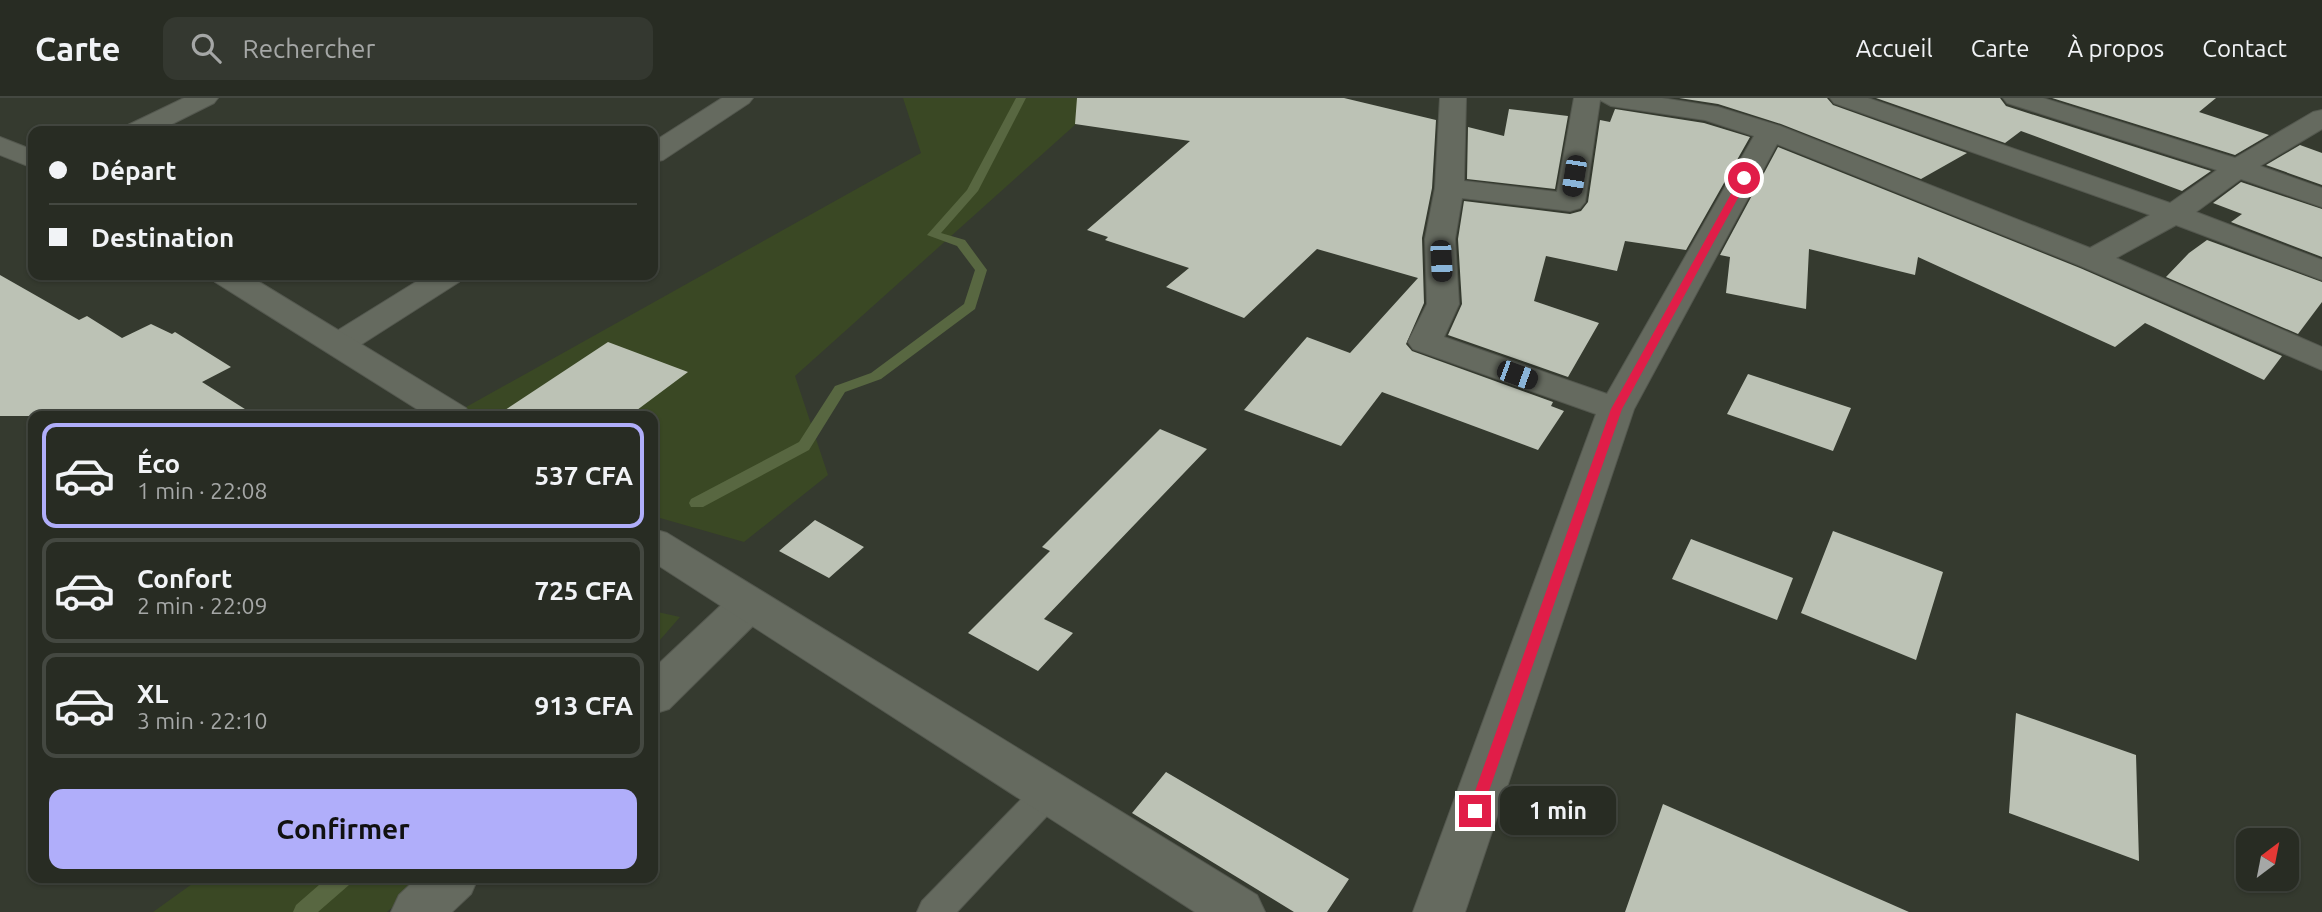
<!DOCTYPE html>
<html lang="fr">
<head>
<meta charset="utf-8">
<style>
  :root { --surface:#282c23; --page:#343830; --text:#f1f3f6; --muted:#a5a7a6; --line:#444841; --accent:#b0aefa }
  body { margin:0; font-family:Ubuntu,sans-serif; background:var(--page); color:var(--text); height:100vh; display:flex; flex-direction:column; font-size:26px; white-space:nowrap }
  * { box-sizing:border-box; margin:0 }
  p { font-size:23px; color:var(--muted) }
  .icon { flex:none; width:38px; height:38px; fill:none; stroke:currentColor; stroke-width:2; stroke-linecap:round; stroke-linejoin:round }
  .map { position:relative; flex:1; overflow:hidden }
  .side { position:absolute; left:28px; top:313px; width:630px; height:472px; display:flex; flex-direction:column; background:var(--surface); border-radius:14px; box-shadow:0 2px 5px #0004,0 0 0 2px var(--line) }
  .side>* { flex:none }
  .hud { position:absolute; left:28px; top:28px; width:630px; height:154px; border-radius:14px; box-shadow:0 2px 5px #0004,0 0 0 2px var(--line); display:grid; align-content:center; height:154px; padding:0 21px; background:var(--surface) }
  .needle { width:46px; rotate:32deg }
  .fabs { position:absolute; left:2236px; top:730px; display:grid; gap:14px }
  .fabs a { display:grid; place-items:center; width:63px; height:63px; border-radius:14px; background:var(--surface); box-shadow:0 2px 5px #0004,0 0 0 2px var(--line); font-size:35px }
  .end { position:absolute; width:32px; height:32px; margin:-16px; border:9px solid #e11d48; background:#fff; box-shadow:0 0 0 4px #fff }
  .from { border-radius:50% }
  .bubble { position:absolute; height:49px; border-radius:14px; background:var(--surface); box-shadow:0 2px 5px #0004,0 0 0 2px var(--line); font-size:23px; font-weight:700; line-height:49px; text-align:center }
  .car { position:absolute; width:21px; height:42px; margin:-21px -10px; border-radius:9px; box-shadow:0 0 5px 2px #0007; background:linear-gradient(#222 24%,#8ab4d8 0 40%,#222 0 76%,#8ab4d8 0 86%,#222 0) }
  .hud b { display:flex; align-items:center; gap:24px; height:66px; font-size:26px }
  .hud b+b { border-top:2px solid var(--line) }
  .hud i { width:18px; height:18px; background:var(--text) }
  ul { padding:12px 0 0; list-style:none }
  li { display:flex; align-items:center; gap:21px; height:105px; margin:0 14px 10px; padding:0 7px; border:4px solid var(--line); border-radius:14px }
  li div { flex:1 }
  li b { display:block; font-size:26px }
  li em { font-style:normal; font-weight:700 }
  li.current { border-color:var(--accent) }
  li>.icon { width:63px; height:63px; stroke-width:1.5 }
  .button { display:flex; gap:14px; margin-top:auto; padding:14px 21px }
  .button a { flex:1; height:80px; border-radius:14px; background:var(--accent); color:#111; font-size:28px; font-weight:700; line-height:80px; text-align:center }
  header { display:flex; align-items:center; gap:42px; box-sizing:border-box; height:98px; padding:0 35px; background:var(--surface); border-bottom:2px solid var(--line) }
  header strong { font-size:33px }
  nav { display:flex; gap:38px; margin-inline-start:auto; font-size:24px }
  .search { width:490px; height:63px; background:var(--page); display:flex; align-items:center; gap:18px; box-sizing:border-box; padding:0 24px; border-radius:14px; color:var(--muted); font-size:26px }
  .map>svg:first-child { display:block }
  .green { fill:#3a4824 }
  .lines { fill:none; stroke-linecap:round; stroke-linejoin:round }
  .stream { fill:#586741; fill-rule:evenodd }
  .building { fill:#bcc2b5 }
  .service-casing { stroke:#54584f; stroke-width:2 }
  .minor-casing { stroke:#54584f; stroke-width:2 }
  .tertiary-casing { stroke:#54584f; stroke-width:2 }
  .service { fill:#656a5f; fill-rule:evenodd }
  .minor { fill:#656a5f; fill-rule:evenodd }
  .tertiary { fill:#656a5f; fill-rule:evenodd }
  .route { fill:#e11d48 }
</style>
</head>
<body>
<header>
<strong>Carte</strong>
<div class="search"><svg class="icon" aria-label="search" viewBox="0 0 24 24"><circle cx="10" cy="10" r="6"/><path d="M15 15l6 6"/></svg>Rechercher</div>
<nav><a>Accueil</a><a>Carte</a><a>À propos</a><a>Contact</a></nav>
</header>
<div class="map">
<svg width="2322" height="814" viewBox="0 0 2322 814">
  <rect width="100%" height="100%" fill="#353a2f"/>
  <!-- green -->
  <path class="green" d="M903,0H1105L795,278L828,377L744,444L653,418V318H468L459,313L921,55Z
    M653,513L680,519L653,550Z
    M199,781H423L387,814H153Z"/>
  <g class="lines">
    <!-- stream -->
    <path class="stream" d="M1016,0H1026L978,93L941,135L965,142L987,172L975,211L881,281L845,294L809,352L703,409H691L689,405L691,401L799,344L835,288L871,275L964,206L975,172L957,148L927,137L967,92Z
      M327,780H352L349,787L318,814H293L296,807Z"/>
  </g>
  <!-- building -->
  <path class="building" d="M1077,0H1344L1436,22L1432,90L1422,140L1424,205L1406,246L1412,253L1553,304L1551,308L1564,313L1538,352L1382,294L1341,348L1244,312L1307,239L1350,255L1418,180L1317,151L1244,220L1166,189L1189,170L1105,142L1108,139L1087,132L1190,43L1075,26Z
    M1679,0H1827L1833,7L1967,55L1921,81L1781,26L1718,6Z
    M1876,0H2000L2006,8L2211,73L2182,93L2021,33L2005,45Z
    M2052,0H2216L2199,14L2269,37L2235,57Z
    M1509,11L1568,18L1555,91L1467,81L1468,29L1504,38Z
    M1615,11L1704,25L1750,39L1686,152L1625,143L1617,173L1546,158L1534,203L1599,225L1568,279L1448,237L1462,206L1458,141L1464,103L1570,116L1581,113L1588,104L1600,22L1610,24Z
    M2300,47L2322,55V87L2266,67Z
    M1778,49L2080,170L2282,258L2264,282L2145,225L2115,249L1918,159L1915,177L1809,151L1806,211L1726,195L1730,159L1720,157Z
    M2241,84L2322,111V159L2231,124L2242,116L2213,105Z
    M2207,142L2322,184V204L2298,236L2166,179L2189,155Z
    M0,177L79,222L87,218L122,240L151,226L172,236L175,234L231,269L202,284L256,318H0Z
    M608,244L688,274L629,318H496Z
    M1748,276L1851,310L1833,353L1727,316Z
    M1160,331L1207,351L1044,521L1073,535L1038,573L968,535L1050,453L1042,449Z
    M815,422L864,449L829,480L779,453Z
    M1833,433L1943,474L1916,562L1801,515Z
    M1691,441L1793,480L1777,522L1672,481Z
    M2016,615L2136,657L2139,763L2009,715Z
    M1166,674L1349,781L1327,814H1294L1132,715Z
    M1663,706L1909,814H1625Z"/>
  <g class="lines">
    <!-- service casing -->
    <g class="service-casing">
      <path id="service" d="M1050,679L1061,683L1066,693L1061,703L957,814H917L922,803L1039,683Z"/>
    </g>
    <!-- minor casing -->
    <g class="minor-casing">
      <path id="minor" d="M184,0H218L214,5L158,33H124L128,27Z
        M722,0H753L749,5L663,62L653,64V44Z
        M1440,0H1466L1464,83L1557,94L1574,0H1662L1718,9L1780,28L2090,150L2150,117L1834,5L1830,0H1868L2170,105L2217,72L2007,5L2003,0H2043L2235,60L2313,14L2322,12V31L2260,68L2322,90V109L2241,81L2196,114L2322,162V182L2176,127L2116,160L2322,249V272L2081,168L1777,46L1634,311L1465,814H1413L1596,316L1413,251L1408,244L1427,206L1425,141L1435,90ZM1600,2L1611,8L1705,22L1754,38L1607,296L1444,239L1459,206L1455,141L1462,100L1570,113L1580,110L1585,104Z
        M427,177H464L459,184L351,253L339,256L327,253L322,246L327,239Z
        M749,490L764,495L770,506L764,517L669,611L653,616V571L734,495Z
        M417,780H478L471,796L452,814H391L399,797Z"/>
    </g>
    <!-- tertiary casing -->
    <g class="tertiary-casing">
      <path id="tertiary" d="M0,39L33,52V70L0,57Z
        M211,177H248L466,310L471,318H428L215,184Z
        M653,431L667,435L1257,797L1265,814H1195L653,464Z"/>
    </g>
    <!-- service -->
    <use href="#service" class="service"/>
    <!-- minor -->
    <use href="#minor" class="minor"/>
    <!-- tertiary -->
    <use href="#tertiary" class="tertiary"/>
  </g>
  <!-- route -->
  <path class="route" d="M1741,78L1749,80L1622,311L1482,713L1475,720L1470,718L1468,713L1611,311Z"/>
</svg>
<div class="fabs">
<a><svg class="needle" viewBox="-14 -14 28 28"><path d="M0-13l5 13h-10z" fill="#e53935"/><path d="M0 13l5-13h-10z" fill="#a5a7a6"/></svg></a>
</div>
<i class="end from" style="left:1744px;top:80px"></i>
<i class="end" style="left:1475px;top:713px"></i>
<div class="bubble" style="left:1500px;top:688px;width:116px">1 min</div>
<i class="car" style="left:1574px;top:78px;rotate:189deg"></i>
<i class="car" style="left:1441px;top:163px;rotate:177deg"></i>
<i class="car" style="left:1517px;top:277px;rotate:110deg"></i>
<div class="hud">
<b><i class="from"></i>Départ</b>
<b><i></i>Destination</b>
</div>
<section class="side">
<ul>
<li class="current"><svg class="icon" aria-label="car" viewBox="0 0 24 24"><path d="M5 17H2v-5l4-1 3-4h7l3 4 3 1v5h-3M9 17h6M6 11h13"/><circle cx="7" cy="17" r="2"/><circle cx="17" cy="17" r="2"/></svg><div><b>Éco</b><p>1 min · 22:08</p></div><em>537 CFA</em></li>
<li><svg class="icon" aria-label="car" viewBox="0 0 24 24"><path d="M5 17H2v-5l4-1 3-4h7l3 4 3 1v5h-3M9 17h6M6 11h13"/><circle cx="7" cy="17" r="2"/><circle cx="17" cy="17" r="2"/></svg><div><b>Confort</b><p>2 min · 22:09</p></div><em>725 CFA</em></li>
<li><svg class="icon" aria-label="car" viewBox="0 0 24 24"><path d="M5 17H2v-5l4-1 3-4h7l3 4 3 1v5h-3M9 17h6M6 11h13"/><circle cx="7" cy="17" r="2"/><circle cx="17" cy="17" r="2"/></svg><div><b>XL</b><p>3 min · 22:10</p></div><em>913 CFA</em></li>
</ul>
<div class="button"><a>Confirmer</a></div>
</section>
</div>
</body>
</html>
